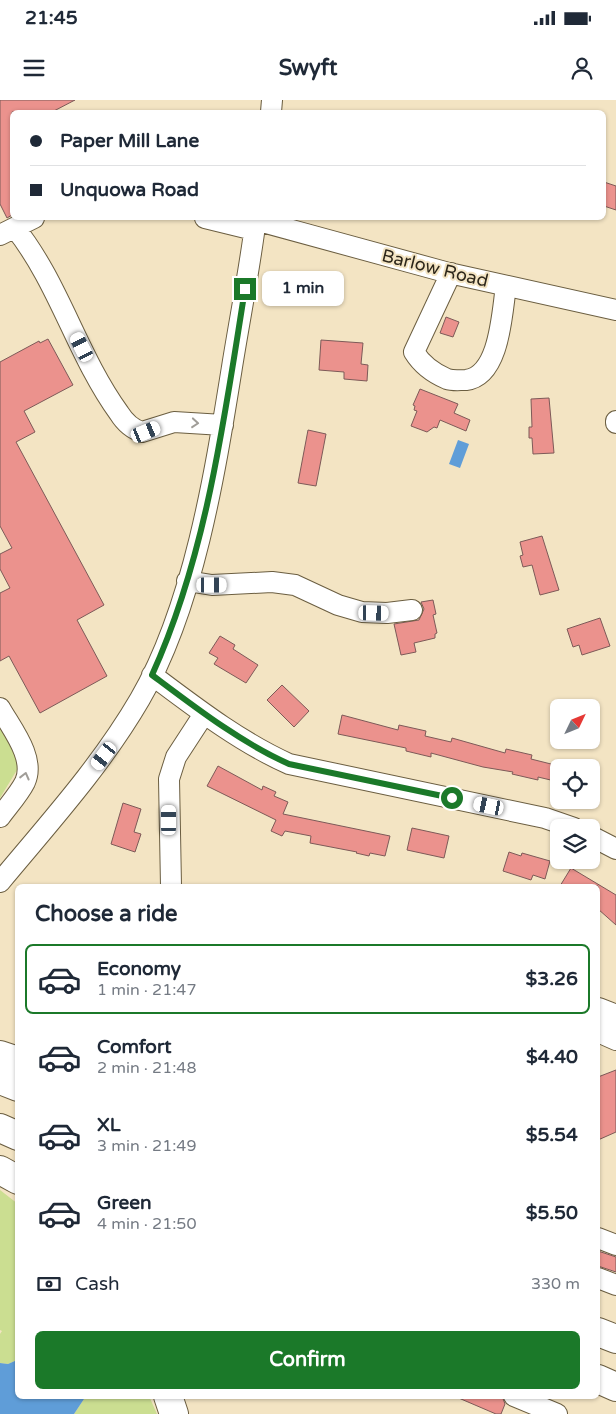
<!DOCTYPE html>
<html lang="en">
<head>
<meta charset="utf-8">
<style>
  :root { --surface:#fff; --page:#f6f6f7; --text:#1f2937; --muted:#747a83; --line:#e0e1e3; --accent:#1b7929 }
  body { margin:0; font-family:"Varela Round",sans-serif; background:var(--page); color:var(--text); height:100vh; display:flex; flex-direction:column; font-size:19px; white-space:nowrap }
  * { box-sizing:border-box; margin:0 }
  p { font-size:16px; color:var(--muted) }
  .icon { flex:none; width:28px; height:28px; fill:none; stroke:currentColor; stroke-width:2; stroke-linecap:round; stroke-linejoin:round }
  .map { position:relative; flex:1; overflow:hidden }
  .details { position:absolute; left:15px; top:784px; width:585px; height:515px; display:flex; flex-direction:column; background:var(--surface); border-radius:8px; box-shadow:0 1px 4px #0004 }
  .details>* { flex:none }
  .banner { position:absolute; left:10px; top:10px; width:596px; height:110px; border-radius:8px; box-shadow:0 1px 4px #0004; display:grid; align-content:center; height:110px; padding:0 20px; background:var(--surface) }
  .needle { width:32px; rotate:47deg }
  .fabs { position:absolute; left:550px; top:599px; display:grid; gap:10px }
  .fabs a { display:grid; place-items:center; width:50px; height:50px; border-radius:8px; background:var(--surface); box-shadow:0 1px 4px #0004; font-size:25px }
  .end { position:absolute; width:22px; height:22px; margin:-11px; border:6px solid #1b7929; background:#fff; box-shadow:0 0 0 2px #fff }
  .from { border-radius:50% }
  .bubble { position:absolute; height:35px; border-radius:8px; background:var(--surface); box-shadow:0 1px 4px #0004; font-size:16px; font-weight:700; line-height:35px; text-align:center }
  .car { position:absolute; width:15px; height:30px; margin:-15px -8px; border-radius:6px; box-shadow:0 0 4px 1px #0007; background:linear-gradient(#fff 24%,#345 0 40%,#fff 0 76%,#345 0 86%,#fff 0) }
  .banner b { display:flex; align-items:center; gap:18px; height:48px; font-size:19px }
  .banner b+b { border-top:1px solid var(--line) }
  .banner i { width:12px; height:12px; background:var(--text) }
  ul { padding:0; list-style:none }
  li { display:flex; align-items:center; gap:15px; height:70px; margin:0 10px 8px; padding:0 10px; border:2px solid transparent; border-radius:8px }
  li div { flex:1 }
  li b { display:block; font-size:19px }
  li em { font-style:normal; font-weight:700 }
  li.current { border-color:var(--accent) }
  li>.icon { width:45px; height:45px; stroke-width:1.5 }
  h2 { padding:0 20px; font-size:22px; line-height:60px }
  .pay { display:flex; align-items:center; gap:12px; height:55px; padding:0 20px; font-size:19px }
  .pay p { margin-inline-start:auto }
  .button { display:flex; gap:10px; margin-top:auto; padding:10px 20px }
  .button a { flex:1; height:58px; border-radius:8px; background:var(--accent); color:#fff; font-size:20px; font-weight:700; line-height:58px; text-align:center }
  .status { display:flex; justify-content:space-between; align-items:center; height:35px; padding:0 25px; background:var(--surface); direction:ltr }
  .status svg { height:14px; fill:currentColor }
  header { display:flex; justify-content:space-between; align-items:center; height:65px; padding:0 20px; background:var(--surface); font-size:22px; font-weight:700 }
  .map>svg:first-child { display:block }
  .green { fill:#cbde91 }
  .water { fill:#5f9dd8 }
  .building { fill:#eb928d; stroke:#7d5a58 }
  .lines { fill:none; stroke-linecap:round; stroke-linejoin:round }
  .minor-casing { stroke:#6b5e41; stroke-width:22 }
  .highway-casing { stroke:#6b5e41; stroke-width:30 }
  .minor { stroke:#fff; stroke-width:20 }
  .highway { stroke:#fff; stroke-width:28 }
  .oneway { stroke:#a09d98 }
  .route { stroke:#1b7929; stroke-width:6 }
  .labels { text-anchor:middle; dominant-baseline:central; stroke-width:4; stroke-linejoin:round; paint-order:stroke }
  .street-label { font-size:18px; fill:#2c261a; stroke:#f3e4c3 }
</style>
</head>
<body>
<div class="status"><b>21:45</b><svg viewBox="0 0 49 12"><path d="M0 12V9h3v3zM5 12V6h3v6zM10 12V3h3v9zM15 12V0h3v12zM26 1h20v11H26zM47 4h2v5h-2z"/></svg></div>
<header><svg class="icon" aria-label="menu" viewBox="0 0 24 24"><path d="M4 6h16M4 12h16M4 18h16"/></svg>Swyft<svg class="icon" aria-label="person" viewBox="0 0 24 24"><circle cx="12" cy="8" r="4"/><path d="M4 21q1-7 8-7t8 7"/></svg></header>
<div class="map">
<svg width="616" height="1314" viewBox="0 0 616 1314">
  <rect width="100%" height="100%" fill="#f3e4c3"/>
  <!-- green -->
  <path class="green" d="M0,627L20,665L0,698Z
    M0,1090L18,1104L17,1260L8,1264L0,1263V1234L2,1231L0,1230Z
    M86,1296H149L157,1314H74Z"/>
  <!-- water -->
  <path class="water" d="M458,340L469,344L460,368L449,364Z
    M17,1260L18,1296H86L74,1314H0V1263L8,1264Z"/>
  <!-- building -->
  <path class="building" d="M0,0H75L52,12H12V115L7,118L0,104Z
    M604,82L616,86V110L604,106Z
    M446,217L459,222L453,237L440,233Z
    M48,239L73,285L24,311L35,332L16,342L104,505L77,520L107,576L40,613L9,556L0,561V493L10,488L0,469V454L12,448L0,426V262L39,241L40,243Z
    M321,240L363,243L361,264L368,265L367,281L344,279V272L319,270Z
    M420,289L458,304L454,313L470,320L466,331L440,320L437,328L434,327L427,332L411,326L417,311L414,310L415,306L413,305Z
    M549,298L554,353L533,354L532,338H529V327H532L531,299Z
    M308,330L326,334L316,386L298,383Z
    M542,436L559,490L540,495L532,465L523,467L520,456L523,455L520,442Z
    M433,500L436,514L433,515L437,533L435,534V538L414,543L416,552L401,555L394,524L419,520L424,509L421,502Z
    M600,518L610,546L582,555L579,545L573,547L567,529Z
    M220,536L235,545L233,549L258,565L246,583L214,564L218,558L209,553Z
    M282,585L309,611L294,627L267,600Z
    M342,615L398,630L399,625L426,631L425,636L451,642L452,638L505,653L506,649L532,655L531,659L559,666V682L538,677V680L512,674L513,672L483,667L431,653V657L406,651V648L338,634Z
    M218,666L262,690L263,686L276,692L274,696L288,702L283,714L390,736L385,756L370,753L369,756L356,753L357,752L310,743L311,736L285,731L282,736L271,731L276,720L207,686Z
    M123,703L141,709L134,732L141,734L135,752L111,744Z
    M412,728L449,736L444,758L407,750Z
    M509,752L521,756L522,753L550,761L545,779L533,775L531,780L503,771Z
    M571,768L616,795V825L598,809V786H560Z
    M616,970V1032L598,1040V977Z
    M598,1151L616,1157V1172L598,1166Z
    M454,1296H502L505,1304L501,1314H496Z"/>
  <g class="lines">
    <!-- minor casing -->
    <g class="minor-casing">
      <path id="minor" d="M271,12L272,0
        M205,118L254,130
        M255,120L449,173L616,210
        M15,128C59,183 77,255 119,313C124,321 132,329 142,332L174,322L223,325
        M0,135L34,118
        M451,173L414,252C422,265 433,273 447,279C453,281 459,280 466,280C500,276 502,212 506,186
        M616,321V323
        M187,481L212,485L272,482L295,485L338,505L362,512L387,513L412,510
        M152,575C196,608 240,642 289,664L545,718L574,728
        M0,608C11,628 36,658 25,682C19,694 8,706 0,717
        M591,736L616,749
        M0,782C49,723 101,666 140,599C194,506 215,373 232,267C240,217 250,167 256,118
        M171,786L169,679L176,657L204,614
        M598,932L616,940
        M598,1138L616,1145
        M598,1178L616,1185
        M514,1296L557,1314"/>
    </g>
    <!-- highway casing -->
    <g class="highway-casing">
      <path id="highway" d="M598,912L616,919
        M0,955L18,961
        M0,980L18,987
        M0,1028L18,1036
        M0,1070L18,1080
        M598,1232L616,1239
        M598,1279L616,1287
        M168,1296L174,1314"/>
    </g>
    <!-- minor -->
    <use href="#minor" class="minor"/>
    <!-- highway -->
    <use href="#highway" class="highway"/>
  </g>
  <!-- one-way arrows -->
  <defs><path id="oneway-chevron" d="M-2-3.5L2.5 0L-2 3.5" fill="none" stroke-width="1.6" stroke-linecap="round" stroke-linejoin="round" transform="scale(1.25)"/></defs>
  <g class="oneway">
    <use href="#oneway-chevron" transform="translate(195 323) rotate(5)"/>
    <use href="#oneway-chevron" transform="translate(25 676) rotate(-76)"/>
  </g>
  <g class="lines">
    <!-- route -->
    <path class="route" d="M245,189C224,319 207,454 152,575C196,608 240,642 289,664L452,698"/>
  </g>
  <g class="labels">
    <!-- street labels -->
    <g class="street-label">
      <text transform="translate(435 168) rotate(14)">Barlow Road</text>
    </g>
  </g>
</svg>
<div class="fabs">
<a><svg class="needle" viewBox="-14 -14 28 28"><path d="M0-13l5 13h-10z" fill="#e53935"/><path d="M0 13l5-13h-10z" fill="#747a83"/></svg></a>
<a><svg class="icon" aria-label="locate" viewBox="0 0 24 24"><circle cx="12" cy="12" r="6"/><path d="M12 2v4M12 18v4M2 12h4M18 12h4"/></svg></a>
<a><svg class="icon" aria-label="layers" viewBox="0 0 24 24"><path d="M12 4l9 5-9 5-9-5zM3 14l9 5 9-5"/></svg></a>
</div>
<i class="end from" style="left:452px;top:698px"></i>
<i class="end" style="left:245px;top:189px"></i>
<div class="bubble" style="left:262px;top:171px;width:82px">1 min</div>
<i class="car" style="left:82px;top:247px;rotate:333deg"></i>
<i class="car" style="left:146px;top:332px;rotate:68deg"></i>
<i class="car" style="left:212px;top:485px;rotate:90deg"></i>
<i class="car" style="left:374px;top:513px;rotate:91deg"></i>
<i class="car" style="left:104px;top:656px;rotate:217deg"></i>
<i class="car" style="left:489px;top:706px;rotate:282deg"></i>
<i class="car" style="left:169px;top:720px;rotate:0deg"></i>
<div class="banner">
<b><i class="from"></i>Paper Mill Lane</b>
<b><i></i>Unquowa Road</b>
</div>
<section class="details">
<h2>Choose a ride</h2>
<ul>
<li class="current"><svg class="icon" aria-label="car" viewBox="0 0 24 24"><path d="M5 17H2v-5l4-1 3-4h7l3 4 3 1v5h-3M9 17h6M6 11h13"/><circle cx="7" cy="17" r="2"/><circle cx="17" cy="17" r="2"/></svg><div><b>Economy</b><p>1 min · 21:47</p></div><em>$3.26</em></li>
<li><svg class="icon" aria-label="car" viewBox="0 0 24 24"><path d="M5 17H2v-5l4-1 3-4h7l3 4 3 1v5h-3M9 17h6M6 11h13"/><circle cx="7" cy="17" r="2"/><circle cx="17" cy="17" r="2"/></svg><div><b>Comfort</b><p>2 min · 21:48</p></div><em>$4.40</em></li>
<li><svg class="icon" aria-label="car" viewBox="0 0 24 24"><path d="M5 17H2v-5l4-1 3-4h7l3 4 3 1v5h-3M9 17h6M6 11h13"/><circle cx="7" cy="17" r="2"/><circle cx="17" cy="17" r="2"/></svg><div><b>XL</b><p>3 min · 21:49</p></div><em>$5.54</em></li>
<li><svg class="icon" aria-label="car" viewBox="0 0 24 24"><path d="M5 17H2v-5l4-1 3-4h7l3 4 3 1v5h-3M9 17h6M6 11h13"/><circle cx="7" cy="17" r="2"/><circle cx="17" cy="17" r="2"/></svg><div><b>Green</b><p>4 min · 21:50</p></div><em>$5.50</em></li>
</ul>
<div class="pay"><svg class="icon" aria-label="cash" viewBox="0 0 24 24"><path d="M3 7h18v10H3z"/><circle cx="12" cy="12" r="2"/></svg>Cash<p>330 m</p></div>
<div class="button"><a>Confirm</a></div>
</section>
</div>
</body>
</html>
